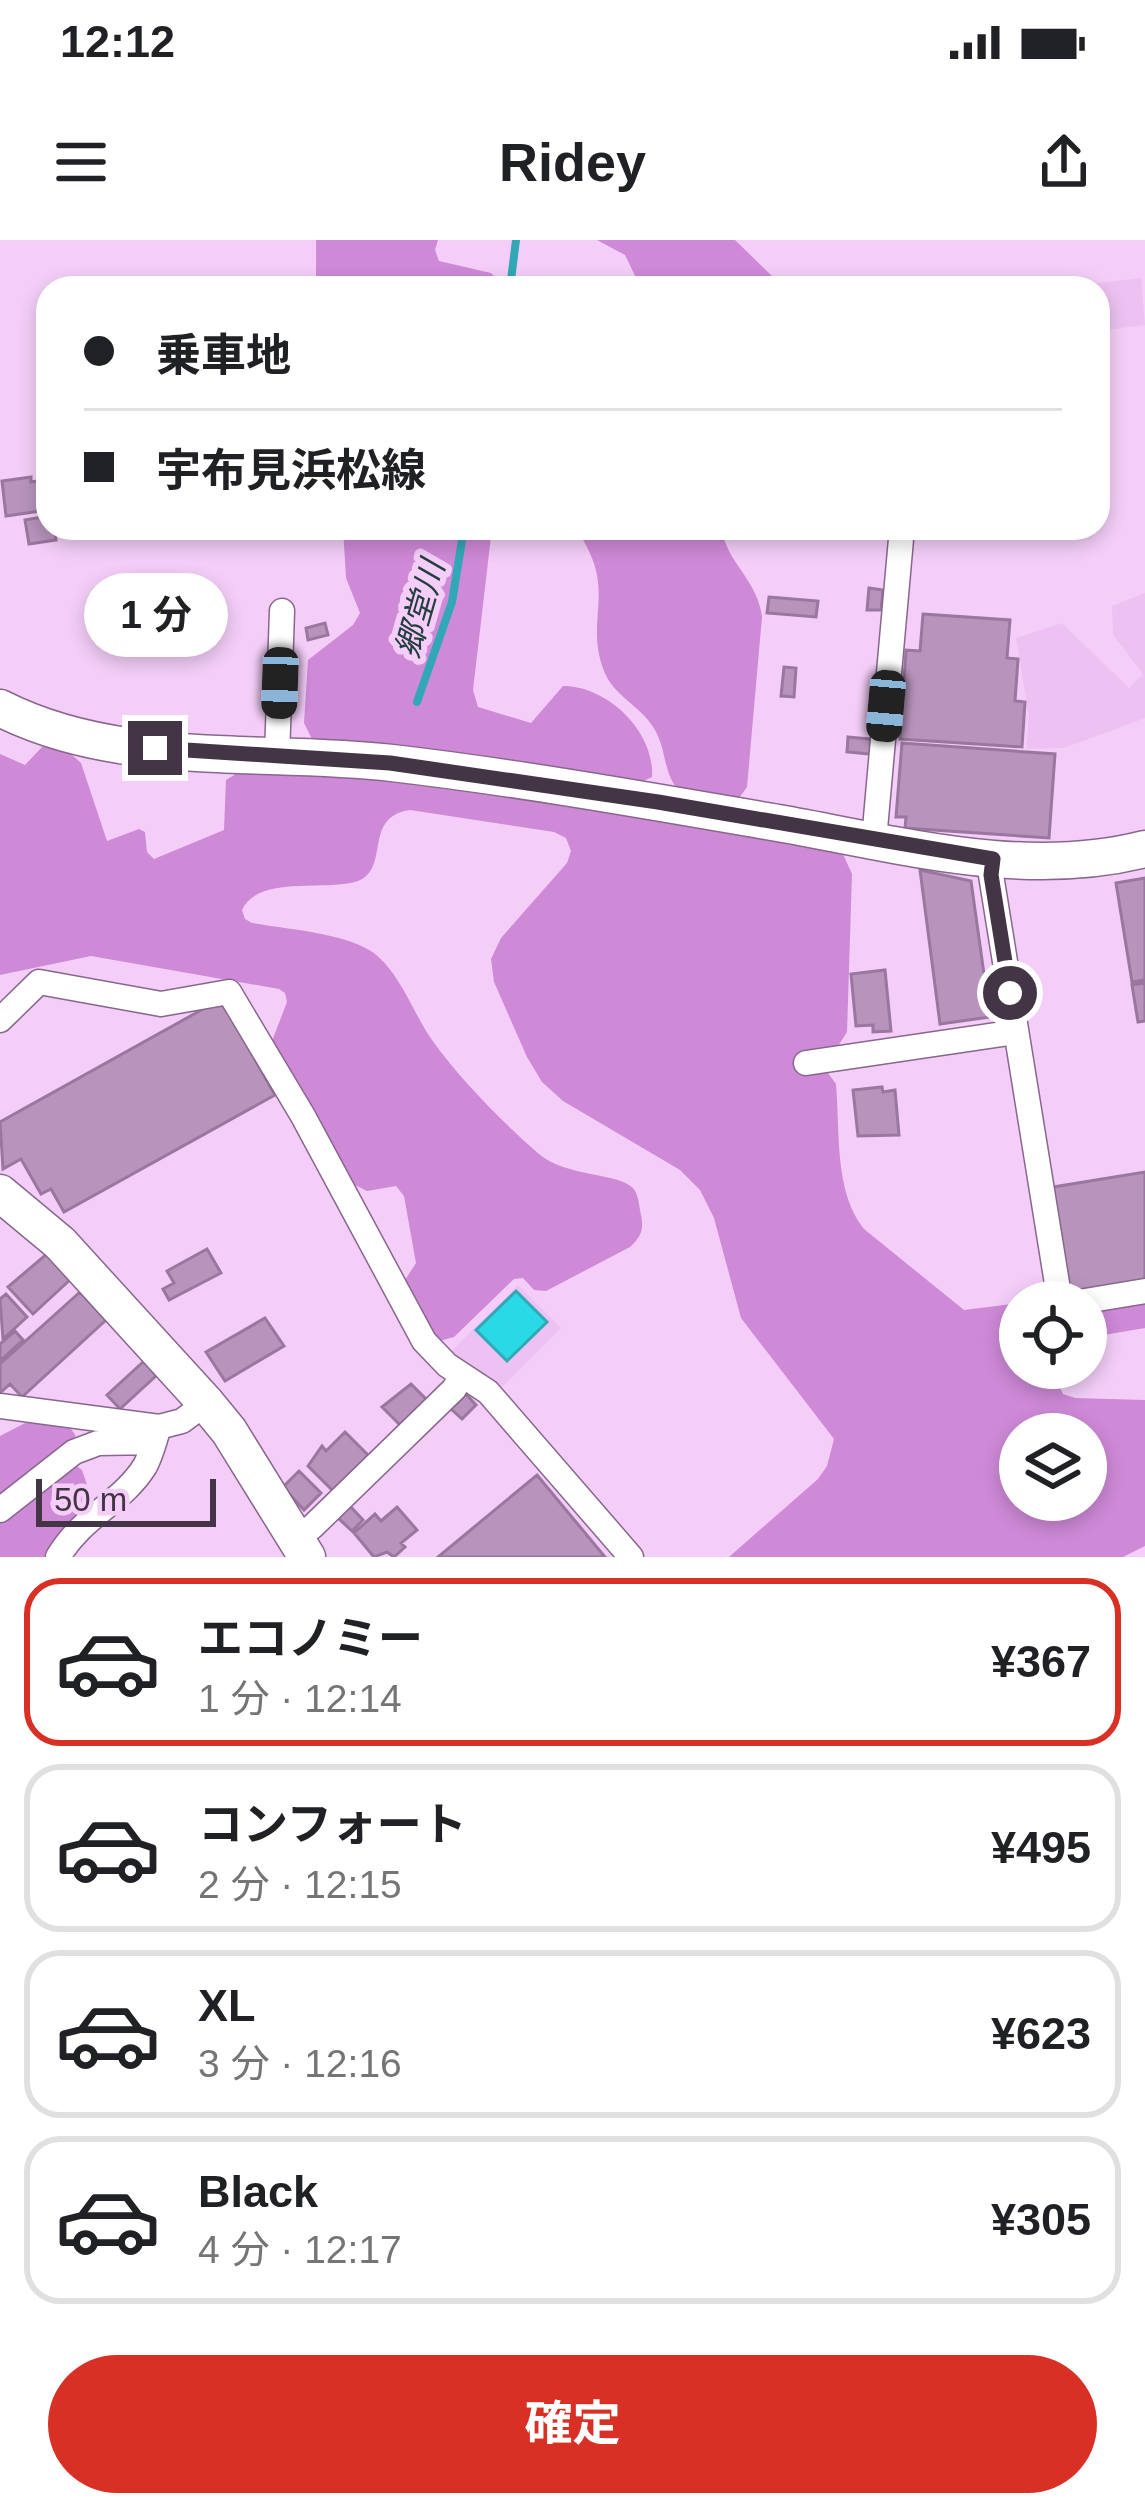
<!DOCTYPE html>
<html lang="ja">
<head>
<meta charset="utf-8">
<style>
  :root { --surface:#fff; --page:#f6f6f6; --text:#202124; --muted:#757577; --line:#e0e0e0; --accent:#d93025 }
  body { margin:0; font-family:Arial,"Noto Sans JP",sans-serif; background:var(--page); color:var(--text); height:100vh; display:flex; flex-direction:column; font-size:45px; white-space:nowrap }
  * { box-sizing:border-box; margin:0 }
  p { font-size:39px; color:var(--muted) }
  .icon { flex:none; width:66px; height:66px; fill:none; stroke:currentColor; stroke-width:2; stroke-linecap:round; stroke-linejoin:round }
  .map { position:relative; height:1317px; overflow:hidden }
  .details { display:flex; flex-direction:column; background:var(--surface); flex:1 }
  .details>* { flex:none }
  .top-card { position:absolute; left:36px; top:36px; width:1074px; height:264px; border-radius:36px; box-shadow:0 6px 18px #0003; display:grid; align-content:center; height:264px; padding:0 48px; background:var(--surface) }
  .controls { position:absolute; left:999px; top:1041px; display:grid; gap:24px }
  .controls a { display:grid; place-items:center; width:108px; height:108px; border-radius:50%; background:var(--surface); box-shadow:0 6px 18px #0003; font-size:60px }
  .scale { position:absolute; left:36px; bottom:30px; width:180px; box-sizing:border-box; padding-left:12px; border:6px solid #443546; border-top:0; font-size:33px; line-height:42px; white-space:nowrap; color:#443546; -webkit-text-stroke:9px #f4cef8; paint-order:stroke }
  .end { position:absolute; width:54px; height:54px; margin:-27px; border:15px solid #443546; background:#fff; box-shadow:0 0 0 6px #fff }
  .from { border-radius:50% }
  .bubble { position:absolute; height:84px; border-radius:42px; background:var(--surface); box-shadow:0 6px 18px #0003; font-size:39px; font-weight:700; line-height:84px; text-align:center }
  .car { position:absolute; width:36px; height:72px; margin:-36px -18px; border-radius:15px; box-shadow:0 0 9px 3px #0007; background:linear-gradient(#222 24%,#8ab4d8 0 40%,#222 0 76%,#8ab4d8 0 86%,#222 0) }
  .top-card b { display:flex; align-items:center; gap:42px; height:114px; font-size:45px }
  .top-card b+b { border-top:3px solid var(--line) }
  .top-card i { width:30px; height:30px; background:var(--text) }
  ul { padding:21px 0 0; list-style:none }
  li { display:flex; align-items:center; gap:36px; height:168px; margin:0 24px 18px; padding:0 24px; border:6px solid var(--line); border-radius:36px }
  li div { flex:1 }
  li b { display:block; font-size:45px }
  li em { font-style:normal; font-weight:700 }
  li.active { border-color:var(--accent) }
  li>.icon { width:108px; height:108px; stroke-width:1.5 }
  .primary-button { display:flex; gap:24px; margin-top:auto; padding:24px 48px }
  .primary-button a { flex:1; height:138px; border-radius:72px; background:var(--accent); color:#fff; font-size:48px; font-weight:700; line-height:138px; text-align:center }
  .status { display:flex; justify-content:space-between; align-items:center; height:84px; padding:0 60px; background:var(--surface); direction:ltr }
  .status svg { height:33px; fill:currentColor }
  header { display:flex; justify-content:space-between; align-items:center; height:156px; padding:0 48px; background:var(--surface); font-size:54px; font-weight:700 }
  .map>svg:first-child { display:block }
  .built { fill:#edc2f2 }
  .forest { fill:#ce89d7; fill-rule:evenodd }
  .water { fill:#2ad9e6; stroke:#32a8b6; stroke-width:3 }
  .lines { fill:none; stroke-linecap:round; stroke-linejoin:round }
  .stream { stroke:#32a8b6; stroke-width:8 }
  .building { fill:#b894bc; stroke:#9a779e; stroke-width:3 }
  .street-casing { stroke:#88678d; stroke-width:27 }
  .secondary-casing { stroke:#88678d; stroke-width:39 }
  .street { stroke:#fff; stroke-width:24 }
  .secondary { stroke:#fff; stroke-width:36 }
  .route { stroke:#443546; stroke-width:15 }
  .labels { text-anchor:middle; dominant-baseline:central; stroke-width:12; stroke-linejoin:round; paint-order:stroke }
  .water-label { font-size:33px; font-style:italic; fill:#243e40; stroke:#f4cef8 }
</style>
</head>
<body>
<div class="status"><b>12:12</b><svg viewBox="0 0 49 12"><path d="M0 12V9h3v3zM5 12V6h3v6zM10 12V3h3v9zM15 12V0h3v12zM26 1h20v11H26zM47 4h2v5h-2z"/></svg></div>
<header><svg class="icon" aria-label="menu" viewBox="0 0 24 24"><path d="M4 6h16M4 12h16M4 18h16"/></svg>Ridey<svg class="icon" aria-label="share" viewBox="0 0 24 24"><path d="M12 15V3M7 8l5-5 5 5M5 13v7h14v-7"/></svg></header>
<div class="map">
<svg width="1145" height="1317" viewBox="0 0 1145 1317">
  <rect width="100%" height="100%" fill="#f4cef8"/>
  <!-- built -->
  <path class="built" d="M1141,38L1145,85L1098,91V48H1057Z
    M1145,353V478L1064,508L1026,509L1029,477L1016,398L1062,383L1129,448L1143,434L1113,395L1112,366Z
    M518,1045L561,1088L500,1149L449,1113Z"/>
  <!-- forest -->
  <path class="forest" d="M316,0H438L435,10L439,21L491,33L507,48H316Z
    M597,0H735L776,40L792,48H641L625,15Z
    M343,288H492L473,450L478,467L531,483L563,446C608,446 655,492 652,537L639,543L312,499L304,483L308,420L353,385L360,373L346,338Z
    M575,288H723C722,318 758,339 762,377L747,547L739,558L676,547C663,530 666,506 653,487C640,466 613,455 604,431C583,376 620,350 575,288Z
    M48,506L70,513L81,523L107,601L139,589L145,592L147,612L154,619L224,590L226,540L242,530L388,540L655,579L843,614L852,634L847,792L838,806L830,809L821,832L828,833L836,844C840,891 834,952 864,989L964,1070L1020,1063V1128H1051L1063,1154L1075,1158L1145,1160V1306L1123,1317H729L818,1239L827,1226L834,1199L741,1078L714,978L700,950L680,930L563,861L542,842L527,817L494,742L491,719L501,698L567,623L571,611L566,598L554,592L410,570C362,577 391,628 358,641C328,652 258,634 242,670L245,679L252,683C285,689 341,693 369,710C398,727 413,773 432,800C459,838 504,884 539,914C566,937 619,933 633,948C639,955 639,967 641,975C644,990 641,997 630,1007L546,1051L534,1050L523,1038L514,1039L454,1097L439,1101L405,1040L416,1023L404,956L396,946L367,951L353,944L272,801L287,762L285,753L279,749L91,716L0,735V514L25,525L42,507ZM1020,1194H1086V1260H1020Z
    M1145,1060V1088L1086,1098V1070Z
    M29,1181L69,1186L76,1196L0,1259V1196Z
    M74,1224L82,1230L92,1260L49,1317H0V1281Z"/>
  <!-- water -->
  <path class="water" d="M516,1051L547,1082L507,1121L476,1090Z"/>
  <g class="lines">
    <!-- stream -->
    <path class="stream" d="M510,48L516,0
      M417,462L452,362L464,288"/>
  </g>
  <!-- building -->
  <path class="building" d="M31,237V242L45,240L48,270L6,276L2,241Z
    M48,276V288H54L56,300L29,304L25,280Z
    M869,348L883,350L881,370H867Z
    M769,357L818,361L816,377L767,373Z
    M923,374L1010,380L1007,418L1018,419L1015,461L1025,462L1022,507L900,499L906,410L920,411Z
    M325,383L328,395L308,400L306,388Z
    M784,427L796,428L794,457L781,456Z
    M848,497L871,499L870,514L847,512Z
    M902,503L1055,514L1049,598L905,588L906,577H896Z
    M920,630L971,641L990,777L940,784Z
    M1145,638V740L1132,742L1116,643Z
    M885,730L891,791L873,792V785L856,786L851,734Z
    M1145,743V781L1138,782L1132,745Z
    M221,759L275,855L64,972L51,949L41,954L21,919L3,929L0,882Z
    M882,847L883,852L895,850L899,895L858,896L853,850Z
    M1145,932V1040L1070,1052L1053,947Z
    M207,1009L221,1033L169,1060L163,1049L174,1043L167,1031Z
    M49,1012L72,1038L33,1074L8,1047Z
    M80,1052L106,1080L22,1157L10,1144L0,1153V1124Z
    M6,1054L27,1077L3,1099L0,1059Z
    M265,1078L284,1106L225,1141L206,1112Z
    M15,1091L23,1100L0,1121V1104Z
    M144,1121L157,1135L120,1169L107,1155Z
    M411,1144L428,1161L402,1187L382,1167Z
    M466,1154L476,1165L462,1179L451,1169Z
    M345,1192L370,1217L334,1252L308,1226L322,1206L326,1211Z
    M299,1231L321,1253L304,1270L283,1247Z
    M537,1235L605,1317H438Z
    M350,1266L363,1280L352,1291L338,1278Z
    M397,1267L417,1290L401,1303L405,1307L394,1317L387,1312L374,1317L354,1293L375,1274L381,1281Z"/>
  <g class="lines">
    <!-- street casing -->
    <g class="street-casing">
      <path id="street" d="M277,516L282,371
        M874,600L902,288
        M993,619L991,635L1060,1062
        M0,780L39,742L161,764L229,752L303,876L424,1101L447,1125L488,1152L631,1317
        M806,823L1016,792
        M1079,1062L1145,1051
        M0,1166L159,1187L182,1181L206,1163
        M0,1270L74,1212L98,1203L154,1202
        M294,1299L312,1287L454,1149L462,1135
        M58,1317C83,1275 122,1263 145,1226C151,1215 154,1202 158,1190"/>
    </g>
    <!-- secondary casing -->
    <g class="secondary-casing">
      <path id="secondary" d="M0,468C120,529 263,508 392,523C521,538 650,561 778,583C898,604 1024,640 1145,609
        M0,953L60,1003L206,1163L229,1191L307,1317"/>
    </g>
    <!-- street -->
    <use href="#street" class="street"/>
    <!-- secondary -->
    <use href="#secondary" class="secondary"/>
  </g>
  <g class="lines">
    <!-- route -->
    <path class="route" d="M155,508L390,523L658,562L993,619L991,635L1010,753"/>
  </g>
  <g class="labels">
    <!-- water labels -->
    <g class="water-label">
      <text transform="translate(420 369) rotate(-74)">郷堂川</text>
    </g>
  </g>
</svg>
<div class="controls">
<a><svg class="icon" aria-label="locate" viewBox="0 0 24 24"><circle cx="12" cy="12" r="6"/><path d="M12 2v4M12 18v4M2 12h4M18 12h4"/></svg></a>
<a><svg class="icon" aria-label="layers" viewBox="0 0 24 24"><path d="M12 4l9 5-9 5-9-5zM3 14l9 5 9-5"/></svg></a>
</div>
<div class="scale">50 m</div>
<i class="end from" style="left:1010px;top:753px"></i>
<i class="end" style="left:155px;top:508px"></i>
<div class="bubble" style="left:84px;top:333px;width:144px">1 分</div>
<i class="car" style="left:280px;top:443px;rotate:182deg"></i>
<i class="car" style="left:886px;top:466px;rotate:185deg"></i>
<div class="top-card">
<b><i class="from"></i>乗車地</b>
<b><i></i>宇布見浜松線</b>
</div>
</div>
<section class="details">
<ul>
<li class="active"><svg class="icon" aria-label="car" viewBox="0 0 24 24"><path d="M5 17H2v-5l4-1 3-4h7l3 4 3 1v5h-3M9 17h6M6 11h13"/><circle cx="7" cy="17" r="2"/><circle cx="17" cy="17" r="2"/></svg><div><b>エコノミー</b><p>1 分 · 12:14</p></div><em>¥367</em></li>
<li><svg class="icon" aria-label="car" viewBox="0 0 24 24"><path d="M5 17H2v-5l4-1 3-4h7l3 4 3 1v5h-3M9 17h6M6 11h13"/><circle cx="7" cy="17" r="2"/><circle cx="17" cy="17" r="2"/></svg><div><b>コンフォート</b><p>2 分 · 12:15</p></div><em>¥495</em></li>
<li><svg class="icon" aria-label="car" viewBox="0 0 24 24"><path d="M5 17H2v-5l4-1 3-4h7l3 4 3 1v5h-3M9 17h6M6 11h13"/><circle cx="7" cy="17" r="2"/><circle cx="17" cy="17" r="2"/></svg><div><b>XL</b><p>3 分 · 12:16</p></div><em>¥623</em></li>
<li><svg class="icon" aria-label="car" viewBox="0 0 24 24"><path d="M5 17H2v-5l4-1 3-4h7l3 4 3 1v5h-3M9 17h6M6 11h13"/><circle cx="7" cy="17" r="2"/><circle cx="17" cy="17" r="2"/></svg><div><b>Black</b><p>4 分 · 12:17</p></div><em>¥305</em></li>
</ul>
<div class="primary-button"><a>確定</a></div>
</section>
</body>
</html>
